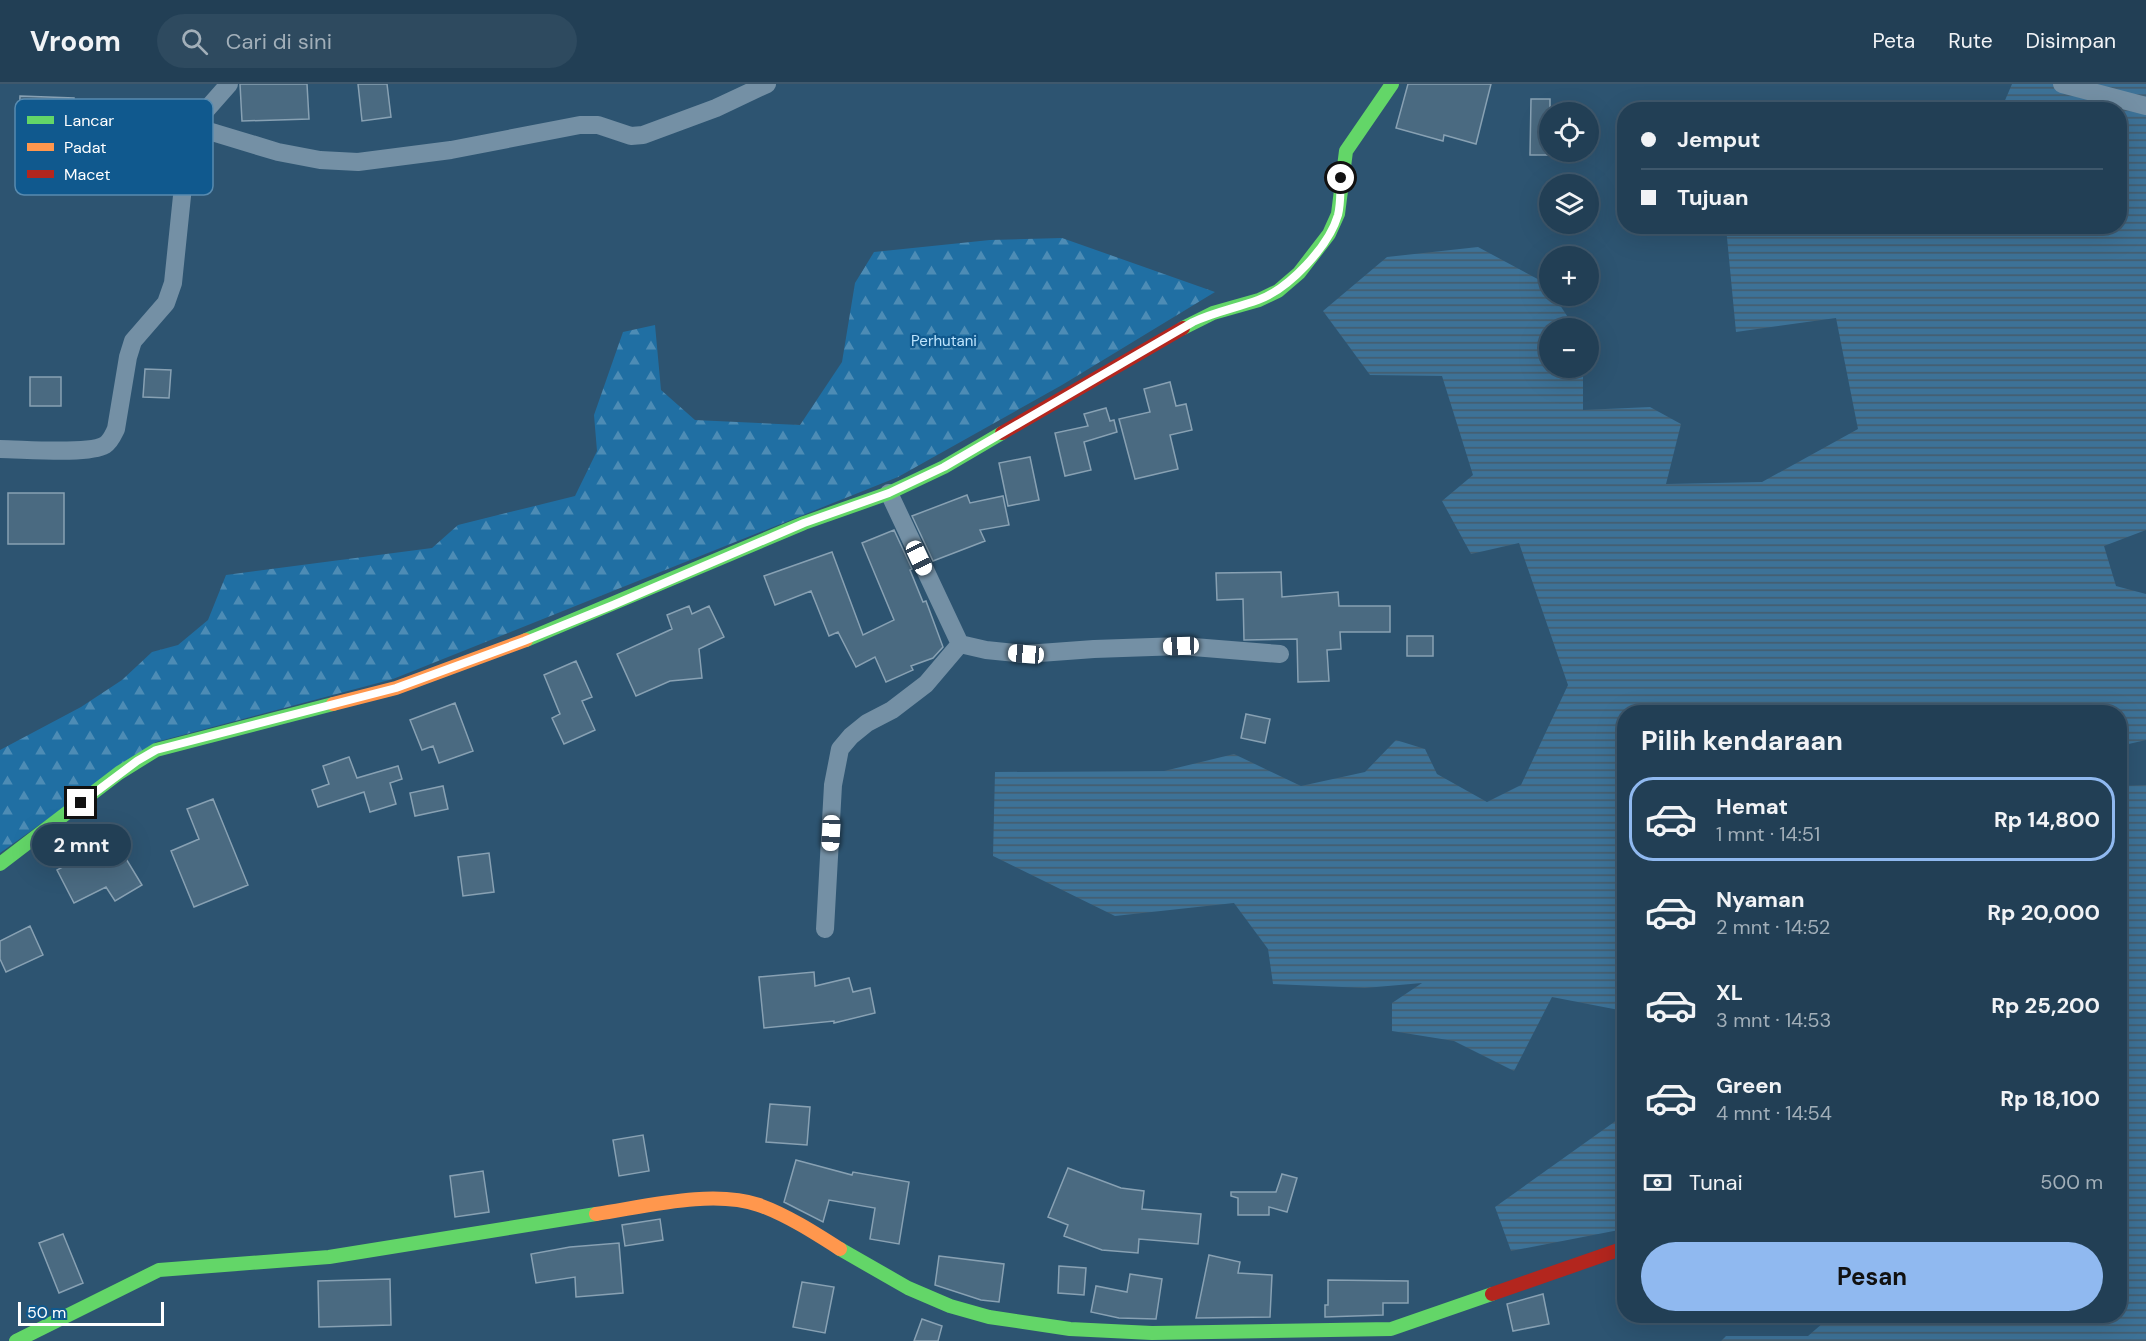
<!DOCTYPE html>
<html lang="id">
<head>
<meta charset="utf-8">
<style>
  :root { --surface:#223f55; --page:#2e4a5f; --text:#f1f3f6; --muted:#a2afb9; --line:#3f586c; --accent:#90b9f0 }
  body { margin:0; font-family:"DM Sans",sans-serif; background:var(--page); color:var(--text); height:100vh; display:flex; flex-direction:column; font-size:22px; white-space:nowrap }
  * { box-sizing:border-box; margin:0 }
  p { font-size:20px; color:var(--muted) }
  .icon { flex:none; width:33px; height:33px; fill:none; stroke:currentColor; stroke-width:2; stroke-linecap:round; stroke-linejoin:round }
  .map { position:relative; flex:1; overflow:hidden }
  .panel { position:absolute; left:1617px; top:621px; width:510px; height:618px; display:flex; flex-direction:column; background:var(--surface); border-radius:24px; box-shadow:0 6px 24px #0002,0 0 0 2px var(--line) }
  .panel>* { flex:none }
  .hud { position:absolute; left:1617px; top:18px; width:510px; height:132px; border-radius:24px; box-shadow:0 6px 24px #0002,0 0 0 2px var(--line); display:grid; align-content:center; height:132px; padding:0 24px; background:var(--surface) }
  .buttons { position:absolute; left:1539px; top:18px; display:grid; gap:12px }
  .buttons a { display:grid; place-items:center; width:60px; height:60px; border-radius:50%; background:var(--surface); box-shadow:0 6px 24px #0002,0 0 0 2px var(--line); font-size:30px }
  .scale { position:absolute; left:18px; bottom:15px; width:146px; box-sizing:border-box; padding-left:6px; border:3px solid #fff; border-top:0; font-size:16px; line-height:21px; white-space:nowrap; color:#fff; -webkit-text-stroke:4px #10598e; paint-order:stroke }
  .end { position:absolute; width:27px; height:27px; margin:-14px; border:8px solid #fff; background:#111; box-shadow:0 0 0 3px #111 }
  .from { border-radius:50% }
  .bubble { position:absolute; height:42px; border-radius:21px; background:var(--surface); box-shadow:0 6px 24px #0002,0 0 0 2px var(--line); font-size:20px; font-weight:700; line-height:42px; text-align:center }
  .car { position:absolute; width:18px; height:36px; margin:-18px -9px; border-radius:8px; box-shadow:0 0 4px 2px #0007; background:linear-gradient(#fff 24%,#345 0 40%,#fff 0 76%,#345 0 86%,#fff 0) }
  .hud b { display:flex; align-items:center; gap:21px; height:57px; font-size:22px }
  .hud b+b { border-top:2px solid var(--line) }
  .hud i { width:15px; height:15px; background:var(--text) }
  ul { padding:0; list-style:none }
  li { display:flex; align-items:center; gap:18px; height:84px; margin:0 12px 9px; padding:0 12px; border:3px solid transparent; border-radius:24px }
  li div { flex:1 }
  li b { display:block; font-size:22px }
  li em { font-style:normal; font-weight:700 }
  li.current { border-color:var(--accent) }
  li>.icon { width:54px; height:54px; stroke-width:1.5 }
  h2 { padding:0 24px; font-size:27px; line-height:72px }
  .pay { display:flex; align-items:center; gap:15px; height:66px; padding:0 24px; font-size:22px }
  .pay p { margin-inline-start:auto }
  .action { display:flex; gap:12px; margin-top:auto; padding:12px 24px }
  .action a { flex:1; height:69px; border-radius:36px; background:var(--accent); color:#111; font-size:24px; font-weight:700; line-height:69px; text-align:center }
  header { display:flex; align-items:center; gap:36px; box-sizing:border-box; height:84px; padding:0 30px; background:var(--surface); border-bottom:2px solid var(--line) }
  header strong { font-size:28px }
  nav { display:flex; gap:33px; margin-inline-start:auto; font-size:21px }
  .search { width:420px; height:54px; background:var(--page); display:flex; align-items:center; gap:15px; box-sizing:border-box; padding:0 21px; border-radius:33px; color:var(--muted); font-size:22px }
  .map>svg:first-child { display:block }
  .forest { fill:url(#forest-firs) }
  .water { fill:url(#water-rules) }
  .building { fill:#4a6a81; stroke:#88a1b3; stroke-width:1.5 }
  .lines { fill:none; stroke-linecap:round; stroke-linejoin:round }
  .street { stroke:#7490a5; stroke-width:18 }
  .fast { stroke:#63d668; stroke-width:14 }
  .slow { stroke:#ff974d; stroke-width:14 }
  .jam { stroke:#b3261e; stroke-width:14 }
  .route { stroke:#fff; stroke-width:8 }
  .labels { text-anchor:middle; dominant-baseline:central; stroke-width:4.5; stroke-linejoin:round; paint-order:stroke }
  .park-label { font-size:15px; fill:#bfe5fd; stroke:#10598e }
  .key { fill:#10598e; stroke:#588bb0; stroke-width:1.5 }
  .key-label { font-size:16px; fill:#fff }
</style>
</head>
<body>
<header>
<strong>Vroom</strong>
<div class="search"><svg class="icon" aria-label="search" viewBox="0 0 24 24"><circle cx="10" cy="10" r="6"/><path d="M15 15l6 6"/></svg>Cari di sini</div>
<nav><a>Peta</a><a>Rute</a><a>Disimpan</a></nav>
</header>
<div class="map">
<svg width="2146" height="1257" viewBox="0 0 2146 1257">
  <defs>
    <pattern id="forest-firs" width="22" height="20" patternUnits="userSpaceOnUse" patternTransform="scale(1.5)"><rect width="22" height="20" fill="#206fa3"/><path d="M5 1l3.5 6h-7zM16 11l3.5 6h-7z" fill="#4d8cb5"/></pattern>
    <pattern id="water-rules" width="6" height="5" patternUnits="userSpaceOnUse" patternTransform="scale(1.5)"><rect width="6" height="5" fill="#3d7297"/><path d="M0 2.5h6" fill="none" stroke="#465b6a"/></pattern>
  </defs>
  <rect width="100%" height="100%" fill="#2d5471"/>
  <!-- forest -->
  <path class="forest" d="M1062,154L1215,208L1062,301L898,393L393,595L156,658L0,769V666L81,623L122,596L152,568L178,561L208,536L226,491L432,464L458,441L575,412L597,367L594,331L623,248L655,241L661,306L695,336L800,341L842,278L855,199L874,168L990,156Z"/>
  <!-- water -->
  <path class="water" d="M2012,0H2146V446L2104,462L2116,502L2146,510V656L2120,662V628H1624V927L1552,913L1514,987L1454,957L1392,947V919L1422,899L1365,904L1273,900L1268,865L1234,819L1115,832L993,772L995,688L1164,687L1234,670L1301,702L1365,688L1396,656L1425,665L1437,690L1487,718L1521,701L1568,601L1519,459L1471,470L1442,417L1473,391L1442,292L1370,291L1323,227L1387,173L1478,163L1547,200L1549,204L1550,212H1554L1575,244H1550V284H1583V326L1650,323L1681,340L1666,400L1762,398L1858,345L1836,234L1736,248L1726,143L2120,142V26L1989,25L2003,21Z
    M2146,701V1257H1721L1726,1252H1808L1831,1232H2120V702Z
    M1624,1031V1145L1511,1167L1495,1123Z"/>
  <!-- building -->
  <path class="building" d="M240,0H307L309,35L242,37Z
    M358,0H387L391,33L362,37Z
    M1408,0H1491L1476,60L1444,51L1443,57L1396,44Z
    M20,12L74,14L73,58L46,59V43L19,42Z
    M1531,15H1550V71H1530Z
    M145,285L171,286L169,314L143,313Z
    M30,293H61V322H30Z
    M1170,298L1176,322L1186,320L1192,346L1170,351L1178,385L1135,395L1119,335L1150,328L1144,305Z
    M1106,324L1110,337L1114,336L1117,348L1084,358L1091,386L1065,392L1055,349L1088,342L1084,330Z
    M1030,373L1039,416L1008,422L999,379Z
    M8,409H64V460H8Z
    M967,411L970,419L1003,412L1009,441L980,446L985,457L933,477L912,432Z
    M894,446L912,485L910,486L923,518L926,517L943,563L933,574L911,582L913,586L886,598L875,573L856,583L838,548L829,552L811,507L775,521L764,492L832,468L863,551L894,536L862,459Z
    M1281,488L1282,513L1338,508L1339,522H1390V548H1340L1341,565L1327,566L1329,597L1298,598L1297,555L1244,556L1243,515L1217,516L1216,489Z
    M689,522L692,530L709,522L724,553L699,565L702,594L670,597L636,612L617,570L672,545L667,531Z
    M1407,552H1433V572H1407Z
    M576,577L592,613L582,617L595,646L564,660L552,634L560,630L544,591Z
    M455,619L473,667L439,679L433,662L422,666L410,636Z
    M1246,630L1270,635L1265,659L1241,654Z
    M349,673L357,694L398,682L402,695L390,699L396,720L370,728L364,708L318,723L312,706L329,700L323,682Z
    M443,702L448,725L415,732L410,709Z
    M213,715L248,801L194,823L171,767L199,755L187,725Z
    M114,755L142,801L115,817L106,803L74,819L57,786Z
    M489,769L494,808L463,812L458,773Z
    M30,842L43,871L6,888L0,875V857Z
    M814,888L815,902L849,894L853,908L870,904L875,929L834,939V937L764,944L759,893Z
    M770,1020L810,1023L807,1061L766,1058Z
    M643,1051L649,1087L619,1092L613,1056Z
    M796,1076L852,1091L853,1088L909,1098L899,1160L870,1155L875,1124L829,1116L823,1138L784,1118Z
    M1068,1084L1121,1104L1144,1107L1142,1125L1201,1130L1198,1160L1139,1155L1138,1169L1102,1166L1064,1152L1068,1141L1048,1133Z
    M483,1087L489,1128L455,1133L450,1092Z
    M1282,1090L1297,1094L1287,1128L1269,1123V1131H1238V1114L1231,1112V1108H1276Z
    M660,1135L663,1156L625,1162L622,1141Z
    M63,1150L83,1199L59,1209L39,1159Z
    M619,1159L623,1209L576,1213L575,1193L536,1199L531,1170L570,1163Z
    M1209,1171L1240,1178L1238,1189L1272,1191L1270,1233L1196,1234Z
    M939,1172L1004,1180L999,1218L981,1216L935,1201Z
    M1059,1182L1086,1184L1084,1211L1058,1209Z
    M1130,1190L1162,1195L1156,1235L1119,1234L1091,1228L1096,1202L1127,1208Z
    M390,1195L391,1241L319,1243L318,1197Z
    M1328,1196L1408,1197V1219H1383V1231L1325,1233V1221H1328Z
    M802,1198L834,1203L825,1249L793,1243Z
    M1543,1210L1549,1240L1513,1247L1507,1220Z
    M922,1235L942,1242L938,1257H914Z"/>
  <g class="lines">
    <!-- street -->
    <path class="street" d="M2062,0L2146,22
      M192,42L278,68L320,76L358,78L451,66L580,41H598L631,52L643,51L716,24L767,0
      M0,365C23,365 88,371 105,361C111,357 113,351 116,345L128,273L133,257L166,219L173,199L188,54L192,42L229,0
      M889,409L960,560L986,566L1026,570L1094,565L1181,562L1280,570
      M825,845L833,701L840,665L851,652L867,639L892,626L926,600L960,560"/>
    <!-- fast -->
    <path class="fast" d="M1183,244L1213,229L1259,216L1278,207L1299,189L1329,150L1338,130L1346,67L1392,0
      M526,556L804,439L889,409L944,383L1002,349
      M0,780L119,689L156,666L333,620
      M840,1165L908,1204L950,1222L989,1233L1070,1245L1152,1249L1391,1245L1492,1210
      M16,1257L159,1186L329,1173L596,1130"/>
    <!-- slow -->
    <path class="slow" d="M333,620L396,604L526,556
      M596,1130C644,1123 712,1105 759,1121C787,1131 815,1149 840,1165"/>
    <!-- jam -->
    <path class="jam" d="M1002,349L1183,244
      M1492,1210L1624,1164"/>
  </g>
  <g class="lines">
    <!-- route -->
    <path class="route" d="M81,719L137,677L156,666L396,604L524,557L613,521L804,439L889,409L944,383L1193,238C1214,228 1236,224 1258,216C1289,205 1329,162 1338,131C1341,119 1340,106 1341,94"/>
  </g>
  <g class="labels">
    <!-- park labels -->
    <g class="park-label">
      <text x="944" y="257">Perhutani</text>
    </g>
  </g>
  <!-- legend -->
  <rect x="15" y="15" width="198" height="96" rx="9" class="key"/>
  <rect x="27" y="32" width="27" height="8" fill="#63d668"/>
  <rect x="27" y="59" width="27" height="8" fill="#ff974d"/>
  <rect x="27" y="86" width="27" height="8" fill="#b3261e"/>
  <g class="key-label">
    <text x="64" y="42">Lancar</text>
    <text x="64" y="69">Padat</text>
    <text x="64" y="96">Macet</text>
  </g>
</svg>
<div class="buttons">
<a><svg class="icon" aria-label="locate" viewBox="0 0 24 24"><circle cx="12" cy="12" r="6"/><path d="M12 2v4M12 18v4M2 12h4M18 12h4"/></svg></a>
<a><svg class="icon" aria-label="layers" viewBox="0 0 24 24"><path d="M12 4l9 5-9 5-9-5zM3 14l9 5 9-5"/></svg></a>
<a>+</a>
<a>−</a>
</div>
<div class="scale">50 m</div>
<i class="end from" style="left:1341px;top:94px"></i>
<i class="end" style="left:81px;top:719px"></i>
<div class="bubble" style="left:32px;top:740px;width:99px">2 mnt</div>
<i class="car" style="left:919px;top:474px;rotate:155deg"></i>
<i class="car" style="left:1181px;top:562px;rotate:268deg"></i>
<i class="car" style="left:1026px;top:570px;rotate:275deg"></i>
<i class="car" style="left:831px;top:749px;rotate:183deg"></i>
<div class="hud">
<b><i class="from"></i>Jemput</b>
<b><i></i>Tujuan</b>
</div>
<section class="panel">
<h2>Pilih kendaraan</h2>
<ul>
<li class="current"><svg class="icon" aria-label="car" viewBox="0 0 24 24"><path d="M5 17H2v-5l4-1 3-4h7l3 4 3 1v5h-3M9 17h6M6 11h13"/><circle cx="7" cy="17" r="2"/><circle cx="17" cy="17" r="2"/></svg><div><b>Hemat</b><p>1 mnt · 14:51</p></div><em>Rp 14,800</em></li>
<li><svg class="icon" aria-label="car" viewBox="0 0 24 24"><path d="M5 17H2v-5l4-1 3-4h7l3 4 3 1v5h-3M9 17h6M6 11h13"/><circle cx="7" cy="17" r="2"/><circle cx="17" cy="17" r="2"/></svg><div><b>Nyaman</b><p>2 mnt · 14:52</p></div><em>Rp 20,000</em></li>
<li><svg class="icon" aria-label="car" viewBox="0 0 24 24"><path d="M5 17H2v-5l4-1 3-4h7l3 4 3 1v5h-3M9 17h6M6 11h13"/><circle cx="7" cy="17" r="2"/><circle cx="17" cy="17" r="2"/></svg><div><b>XL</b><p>3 mnt · 14:53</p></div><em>Rp 25,200</em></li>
<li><svg class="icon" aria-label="car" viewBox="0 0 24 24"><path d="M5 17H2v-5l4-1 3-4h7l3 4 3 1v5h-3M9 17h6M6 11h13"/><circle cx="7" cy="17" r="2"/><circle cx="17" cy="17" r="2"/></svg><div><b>Green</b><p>4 mnt · 14:54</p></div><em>Rp 18,100</em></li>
</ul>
<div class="pay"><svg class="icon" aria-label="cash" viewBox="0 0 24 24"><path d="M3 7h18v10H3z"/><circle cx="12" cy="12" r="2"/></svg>Tunai<p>500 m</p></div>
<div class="action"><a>Pesan</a></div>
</section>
</div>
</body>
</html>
